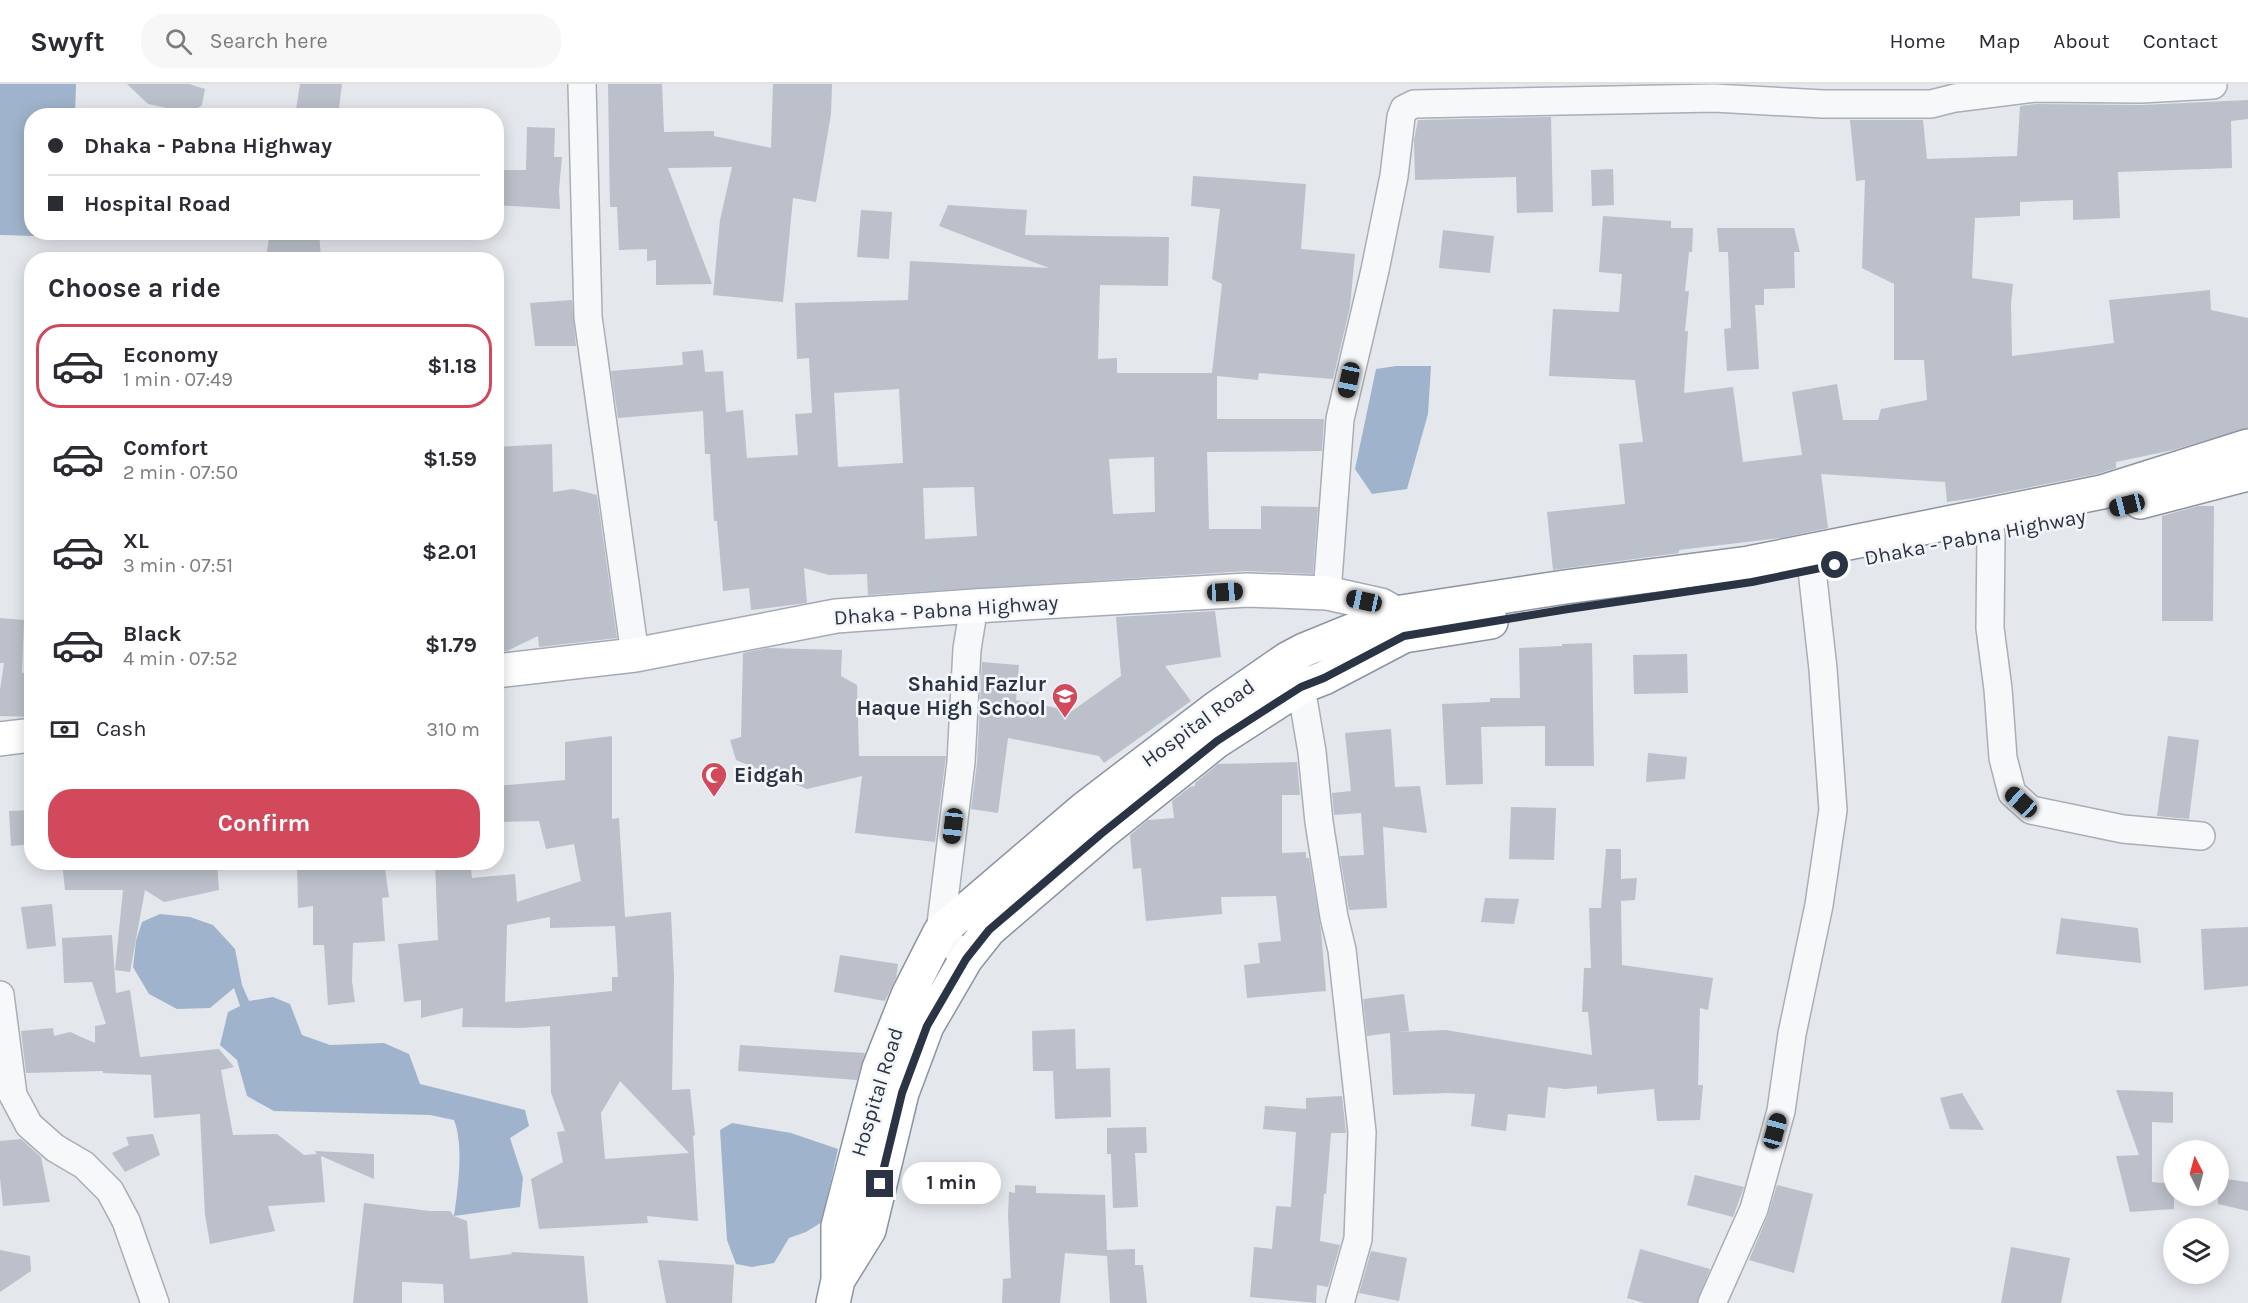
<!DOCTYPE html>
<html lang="en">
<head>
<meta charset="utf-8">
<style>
  :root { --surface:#fff; --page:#f7f7f7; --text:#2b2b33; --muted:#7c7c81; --line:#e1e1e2; --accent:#d1495b }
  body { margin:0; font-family:Karla,sans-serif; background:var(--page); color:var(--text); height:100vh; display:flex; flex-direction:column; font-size:22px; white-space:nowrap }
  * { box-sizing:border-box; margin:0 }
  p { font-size:20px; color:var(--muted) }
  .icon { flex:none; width:33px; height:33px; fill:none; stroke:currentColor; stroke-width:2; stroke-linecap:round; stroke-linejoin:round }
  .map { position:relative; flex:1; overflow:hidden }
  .drawer { position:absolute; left:24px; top:168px; width:480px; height:618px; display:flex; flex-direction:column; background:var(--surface); border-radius:24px; box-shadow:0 3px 15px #0003 }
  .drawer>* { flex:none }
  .guide { position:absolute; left:24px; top:24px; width:480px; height:132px; border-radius:24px; box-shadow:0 3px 15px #0003; display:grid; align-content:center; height:132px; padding:0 24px; background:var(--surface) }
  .needle { width:39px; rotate:354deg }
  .controls { position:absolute; left:2163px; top:1056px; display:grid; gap:12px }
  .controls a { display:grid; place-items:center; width:66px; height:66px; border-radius:50%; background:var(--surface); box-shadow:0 3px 15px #0003; font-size:30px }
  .end { position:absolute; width:27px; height:27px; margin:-14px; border:8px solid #2b3445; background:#fff; box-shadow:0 0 0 3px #fff }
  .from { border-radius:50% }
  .bubble { position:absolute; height:42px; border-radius:21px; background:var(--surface); box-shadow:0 3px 15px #0003; font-size:20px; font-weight:700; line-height:42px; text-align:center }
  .car { position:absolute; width:18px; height:36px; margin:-18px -9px; border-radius:8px; box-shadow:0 0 4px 2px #0007; background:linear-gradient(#222 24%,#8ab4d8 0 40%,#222 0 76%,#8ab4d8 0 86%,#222 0) }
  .guide b { display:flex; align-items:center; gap:21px; height:57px; font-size:22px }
  .guide b+b { border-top:2px solid var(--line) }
  .guide i { width:15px; height:15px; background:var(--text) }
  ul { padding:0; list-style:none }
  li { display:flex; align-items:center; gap:18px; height:84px; margin:0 12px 9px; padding:0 12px; border:3px solid transparent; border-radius:24px }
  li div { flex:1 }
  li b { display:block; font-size:22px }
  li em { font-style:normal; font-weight:700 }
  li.on { border-color:var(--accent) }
  li>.icon { width:54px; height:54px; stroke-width:1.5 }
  h2 { padding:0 24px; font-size:27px; line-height:72px }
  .pay { display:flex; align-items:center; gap:15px; height:66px; padding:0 24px; font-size:22px }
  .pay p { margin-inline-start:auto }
  .action { display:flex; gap:12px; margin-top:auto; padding:12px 24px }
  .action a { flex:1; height:69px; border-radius:24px; background:var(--accent); color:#fff; font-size:24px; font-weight:700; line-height:69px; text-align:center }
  header { display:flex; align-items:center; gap:36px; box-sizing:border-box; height:84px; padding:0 30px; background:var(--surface); border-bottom:2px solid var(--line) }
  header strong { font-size:28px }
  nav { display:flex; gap:33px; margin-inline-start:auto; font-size:21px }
  .search { width:420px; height:54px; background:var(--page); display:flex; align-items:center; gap:15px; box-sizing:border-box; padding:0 21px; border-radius:24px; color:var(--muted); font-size:22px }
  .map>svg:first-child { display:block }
  .water { fill:#9fb4cc }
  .building { fill:#bbc0ca; fill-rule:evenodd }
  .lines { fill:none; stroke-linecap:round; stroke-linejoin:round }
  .minor-casing { stroke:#a9aeb7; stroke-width:30 }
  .major-casing { stroke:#a3abb8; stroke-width:36 }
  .highway-casing { stroke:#8b94a3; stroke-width:36 }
  .minor { stroke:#f7f8fa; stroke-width:27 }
  .major { stroke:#fff; stroke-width:33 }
  .highway { stroke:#fff; stroke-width:33 }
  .route { stroke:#2b3445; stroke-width:8 }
  .labels { text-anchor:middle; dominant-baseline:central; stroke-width:5; stroke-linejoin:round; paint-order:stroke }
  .street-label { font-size:21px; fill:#2b3445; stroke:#f4f6f9 }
  .poi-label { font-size:21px; font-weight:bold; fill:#2b3445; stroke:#f4f6f9; text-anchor:end }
</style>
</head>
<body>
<header>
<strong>Swyft</strong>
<div class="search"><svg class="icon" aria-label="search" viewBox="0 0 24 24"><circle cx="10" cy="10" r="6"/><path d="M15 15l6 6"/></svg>Search here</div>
<nav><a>Home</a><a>Map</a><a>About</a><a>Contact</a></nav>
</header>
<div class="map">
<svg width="2248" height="1219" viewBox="0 0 2248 1219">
  <rect width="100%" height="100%" fill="#e4e7ec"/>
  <!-- water -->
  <path class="water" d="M0,0H76L75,31L32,32V148L71,149V153L0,151Z
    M1396,282H1431L1428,330L1407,405L1372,410L1355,385L1376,285Z
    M160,830L190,833L213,841L235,865L242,901L249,917L273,913L290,920L302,951L330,961L384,959L409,970L420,1000L525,1026L529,1042L510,1054L523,1094L520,1123L454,1132C458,1105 464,1061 454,1036L430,1031L274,1027L247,1012L237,976L220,961L228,928L240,922L234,904L210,924L177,925L149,910L133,883L136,857L142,838Z
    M732,1039L791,1049L838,1065L822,1138L806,1148L789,1154L774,1179L752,1183L736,1180L727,1156L720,1046Z"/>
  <!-- building -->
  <path class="building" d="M127,0H189L205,5L202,21L191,29L148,20Z
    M300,0H342L338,32H295Z
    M608,0H662L664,48L714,47V52L771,64L773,0H832L831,30L816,118L793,114L783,218L713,211L720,136L732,83L668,84L712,200L656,201V176L647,177V165L619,166L617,123H610Z
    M2248,16V35L2231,37L2232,84L2118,88L2120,134L2073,136V116L2020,118V132L1975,134L1972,194L2013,200L2011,220L2012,272L2114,259L2109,216L2210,206L2211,226L2248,234V344L2173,366L2116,378V384L2097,390L1975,414L1947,418L1945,398L1821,390L1828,444L1781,454L1679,466V469L1553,486L1547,428L1625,420L1619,360L1643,358L1635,296L1549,292L1553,225L1619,228L1622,190L1599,188L1603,132L1671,137V144H1693L1692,168H1689L1685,207H1689L1685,247H1688L1684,309L1733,303L1743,378L1802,371L1792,308L1837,300L1843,336H1878L1881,325L1927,316L1924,276H1894V200L1862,184L1865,96L1856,97L1850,36H1923L1927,75L2017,72L2020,22L2036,20L2142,21Z
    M1551,33L1553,128L1517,129L1516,93L1415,96L1414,56L1418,36Z
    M527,43L555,44L554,73H562L559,106L560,125L496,121V86H526Z
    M1613,85L1614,121L1592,122L1591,86Z
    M1193,92L1306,100L1301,165L1355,170L1350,223L1333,295L1259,289L1258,296L1217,292V335H1324L1322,367L1207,368L1209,445H1261V422L1318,423L1313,490L1247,487L868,511L867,490L829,491L804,484L807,519L751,526L749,504L723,507L717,437H714L710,370H705L703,327L618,334L611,287L683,281L682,268L703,266L705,288L723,287L726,328L743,326L747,374L798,371L795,330L812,329L809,274L797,275L795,219L908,216L910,177L1049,184L939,142L948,121L1027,126L1025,151L1169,153L1168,202L1100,201L1098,275L1117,274V289H1212L1222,200L1212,195L1220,125L1191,122ZM899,305L903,379L838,383L834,309ZM1154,373L1155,428L1113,430L1109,375ZM974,403L977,452L925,455L923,404Z
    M861,126L892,128L889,175L857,173Z
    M1717,144H1794L1800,168H1794L1795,204L1764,205V221H1755L1759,285L1727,287L1724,245L1731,244L1728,168H1719Z
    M1443,146L1494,152L1490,189L1439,184Z
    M270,148H319L321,174L266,173Z
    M572,216L576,262H535L530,219Z
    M552,360L553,408L573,405L597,411L617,554L539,563L538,552L507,567L496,568V363Z
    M2198,422H2214L2213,537H2162V432Z
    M1215,527L1221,573L1165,582L1191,617L1104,679L1099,672L1008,654L998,729L971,725L977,679L982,578L1019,581L1016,616L1072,627L1121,592L1116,533Z
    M0,534L24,536L22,589L32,588V633L0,632V606L4,579H0Z
    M1592,559L1594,682H1545V642L1481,643L1483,700L1446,701L1442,620L1490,618V614H1520L1519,564L1562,562V560Z
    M767,564L842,566L841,592L857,601L859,672H946L935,758L855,749L862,692L807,705L736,676L730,656L741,653L743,569Z
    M1687,570L1688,609L1634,610L1633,571Z
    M1391,645L1395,703L1420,702L1427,749L1383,743L1387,824L1349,826L1340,772L1364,771L1361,729L1334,731L1332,709L1351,707L1345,649Z
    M612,652V735L619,734L625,833L671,828L674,893L672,1006L690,1005L695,1051L693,1052L698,1137L647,1132L648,1139L539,1145L531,1095L563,1078L557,1048L565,1047L551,1009L550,942L520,944L462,943L463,924L421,934V916L404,918L398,860L438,856L435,778H470L472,794L515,790L517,818L581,797L574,760L546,765L539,737L496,738V702L565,696V658ZM550,833V844L615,842L618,893H612V907L505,918L507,841ZM620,997L689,1069L605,1075L601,1029Z
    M2168,652L2199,656L2189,735L2157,732Z
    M1648,669L1687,673L1685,695L1646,698Z
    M1297,678L1300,711H1282V769L1306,768V774H1309L1321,846L1326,907L1247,914L1244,881L1260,879L1258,859L1281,857L1276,812L1221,813L1222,830L1146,837L1141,784L1133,785L1130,751L1148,736L1174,734L1172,717L1190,703L1195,702V699L1218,680Z
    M1511,723L1556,724L1554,776L1509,775Z
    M32,726V760L11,762L9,727Z
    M1606,765H1621V795L1637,794L1635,816L1621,817L1622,881L1713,894L1708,926L1700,924L1698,1001H1703L1700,1036L1657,1037L1654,1005L1597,1010V1002L1565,1005L1548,1003L1545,1034L1508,1030L1506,1047L1471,1042L1475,1010L1447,1009L1393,1011L1390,949L1367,952L1363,915L1404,910L1409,947L1395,948L1446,946L1592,971L1588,928H1582L1584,884H1591L1589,824H1601Z
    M62,778H217L219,806L164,818L145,806L130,888L115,886L123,806H65Z
    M297,778H384L389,813L382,814L385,857L353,859L352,897L355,918L328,921L324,861H313V822L298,824Z
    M1485,814L1519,815L1514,840L1481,838Z
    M52,820L56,862L27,865L21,823Z
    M2061,834L2138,844L2141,879L2056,870Z
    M2248,843V902L2204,906L2201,845Z
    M112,851L116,909L130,906L140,973L219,965L234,983L221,986L233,1051L277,1050L304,1071L317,1070L315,1067L374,1070V1095L321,1072L325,1118L268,1122L275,1147L210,1160L205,1131L200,1030L154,1034L151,991L103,989V987L26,989L21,947L53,944L54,952L70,948L95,959V942L106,940L92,898L64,899L62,854Z
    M840,871L898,880L896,894L885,917L834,908Z
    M1075,945L1076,985L1110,984L1111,1033L1055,1035L1053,987H1033L1032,947Z
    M740,961L865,969L857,996L738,987Z
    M2116,1006L2173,1008V1039L2152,1038V1098L2174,1100V1125L2130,1128L2116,1072L2139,1071Z
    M1962,1009L1984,1046L1950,1045L1940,1014Z
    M1342,1012L1346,1049H1331L1326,1110H1324L1320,1157L1340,1161L1328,1203L1317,1201L1316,1219L1250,1213L1254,1163L1272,1165L1276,1122L1291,1123L1296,1048L1263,1045L1265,1022L1306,1025V1014Z
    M1146,1043L1147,1069H1135L1138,1123L1113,1124L1111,1070H1107V1044Z
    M153,1050L160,1071L125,1088L112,1069L129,1061L126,1053Z
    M21,1055L41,1073L50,1118L3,1122L0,1094V1057Z
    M1695,1091L1744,1103L1733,1133L1687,1121Z
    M2218,1094L2248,1098V1127L2218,1120Z
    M1015,1101L1036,1102V1109L1105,1111L1107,1166L1135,1165V1181H1143L1147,1219H1110L1107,1172L1065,1169L1060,1219H1002L1003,1195L1011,1194L1008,1130L1009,1108L1015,1109Z
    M1777,1101L1813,1110L1794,1189L1749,1176L1768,1131Z
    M364,1119L430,1127H450L454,1132L467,1137L470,1175L512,1170L511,1168L584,1172L588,1219H444L443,1200L402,1198V1219H353Z
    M2011,1163L2070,1174L2061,1219H2001Z
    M1640,1165L1710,1185L1697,1219H1644L1627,1214Z
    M0,1166L30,1172L31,1187L0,1208Z
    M1371,1167L1407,1174L1399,1217L1359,1209Z
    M658,1176L734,1181L732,1219H666Z"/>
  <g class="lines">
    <!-- minor casing -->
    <g class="minor-casing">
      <path id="minor" d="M582,0L588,233L635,571
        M1991,450L1990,544L1998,605L2003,674L2012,709L2031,726L2123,745L2201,752
        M1327,509L1340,335L1375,186L1394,92L1401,33L1404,25L1414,20L1714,14L1823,20H1931L1955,14L2035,4L2141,5L2213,1
        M1301,603L1312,668L1319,738L1334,833L1342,866L1362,1048L1358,1155L1340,1219
        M966,875L940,848L961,678L967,565L974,522
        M0,911L13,1011L29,1041L55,1064L84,1081L110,1107L126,1137L155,1219
        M1712,1219L1754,1125L1781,1027L1792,950L1819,821L1833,726L1823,585L1812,486"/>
    </g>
    <!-- major casing -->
    <g class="major-casing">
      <path id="major" d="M496,587L635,571L836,532L974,522L1248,506L1327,509L1381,521L1395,529L1403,551
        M0,655L32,651"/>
    </g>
    <!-- highway casing -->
    <g class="highway-casing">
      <path id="highway" d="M2140,418L2248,390
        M838,1196L869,1146L902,1009L927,942L966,875L989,846L1101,750L1217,657L1301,603L1324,594L1404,552L1491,538
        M833,1219L838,1196V1142L879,984L908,911L940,848L1085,724L1216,624L1287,575L1304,566L1395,529L1565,503L1749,479L2102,408L2248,362"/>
    </g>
    <!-- minor -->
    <use href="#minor" class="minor"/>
    <!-- major -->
    <use href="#major" class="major"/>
    <!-- highway -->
    <use href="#highway" class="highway"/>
  </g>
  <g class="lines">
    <!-- route -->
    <path class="route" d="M880,1100L902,1009L927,942L966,875L989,846L1101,750L1217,657L1251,635L1301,603L1324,594L1404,552L1568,525L1752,498L1835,481"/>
  </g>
  <!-- icons -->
  <defs>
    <g id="school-pin" transform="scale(1.35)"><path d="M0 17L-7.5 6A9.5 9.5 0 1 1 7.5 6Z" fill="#d1495b" stroke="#f4f6f9"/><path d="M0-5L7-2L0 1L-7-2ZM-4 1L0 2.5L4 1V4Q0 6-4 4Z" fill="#fff"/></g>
    <g id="mosque-pin" transform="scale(1.35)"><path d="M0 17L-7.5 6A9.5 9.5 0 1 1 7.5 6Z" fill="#d1495b" stroke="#f4f6f9"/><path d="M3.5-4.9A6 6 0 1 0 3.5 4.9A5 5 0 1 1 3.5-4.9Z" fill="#fff"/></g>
  </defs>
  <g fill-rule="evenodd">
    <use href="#school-pin" x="1065" y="612"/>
    <use href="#mosque-pin" x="714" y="691"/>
  </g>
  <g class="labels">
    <!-- street labels -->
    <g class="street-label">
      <text transform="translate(1975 453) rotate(-11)">Dhaka - Pabna Highway</text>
      <text transform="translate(946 526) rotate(-4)">Dhaka - Pabna Highway</text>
      <text transform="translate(1198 639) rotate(-36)">Hospital Road</text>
      <text transform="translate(877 1008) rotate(-73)">Hospital Road</text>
    </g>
    <!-- poi labels -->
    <g class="poi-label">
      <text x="1046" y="600">Shahid Fazlur<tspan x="1046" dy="24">Haque High School</tspan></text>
      <text x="734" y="691" text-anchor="start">Eidgah</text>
    </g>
  </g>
</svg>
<div class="controls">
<a><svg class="needle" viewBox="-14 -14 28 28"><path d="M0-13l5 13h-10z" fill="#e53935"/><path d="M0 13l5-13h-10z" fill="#7c7c81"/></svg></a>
<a><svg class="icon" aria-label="layers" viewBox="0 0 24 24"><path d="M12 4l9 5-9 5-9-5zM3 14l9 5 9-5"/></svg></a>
</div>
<i class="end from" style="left:1835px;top:481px"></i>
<i class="end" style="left:880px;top:1100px"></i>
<div class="bubble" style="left:902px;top:1078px;width:99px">1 min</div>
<i class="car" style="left:1349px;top:296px;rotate:192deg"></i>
<i class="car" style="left:2127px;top:421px;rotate:256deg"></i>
<i class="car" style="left:1225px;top:508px;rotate:87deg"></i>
<i class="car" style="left:1364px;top:517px;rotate:282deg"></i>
<i class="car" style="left:2021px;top:718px;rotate:312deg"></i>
<i class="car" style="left:953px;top:742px;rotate:187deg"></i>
<i class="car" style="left:1775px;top:1047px;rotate:15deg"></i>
<div class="guide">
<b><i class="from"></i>Dhaka - Pabna Highway</b>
<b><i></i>Hospital Road</b>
</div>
<section class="drawer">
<h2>Choose a ride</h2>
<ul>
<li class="on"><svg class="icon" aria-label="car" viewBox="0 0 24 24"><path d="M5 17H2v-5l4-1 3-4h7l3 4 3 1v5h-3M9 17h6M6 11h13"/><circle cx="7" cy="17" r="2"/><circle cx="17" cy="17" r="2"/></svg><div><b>Economy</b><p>1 min · 07:49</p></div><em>$1.18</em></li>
<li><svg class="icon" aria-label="car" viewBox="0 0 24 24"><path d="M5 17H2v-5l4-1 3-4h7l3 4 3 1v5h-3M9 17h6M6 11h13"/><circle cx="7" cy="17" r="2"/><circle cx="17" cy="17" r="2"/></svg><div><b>Comfort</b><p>2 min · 07:50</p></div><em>$1.59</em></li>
<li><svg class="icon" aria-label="car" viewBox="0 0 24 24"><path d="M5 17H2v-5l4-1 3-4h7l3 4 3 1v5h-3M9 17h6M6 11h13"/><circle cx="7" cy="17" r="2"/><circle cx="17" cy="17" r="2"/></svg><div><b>XL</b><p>3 min · 07:51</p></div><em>$2.01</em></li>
<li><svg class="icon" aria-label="car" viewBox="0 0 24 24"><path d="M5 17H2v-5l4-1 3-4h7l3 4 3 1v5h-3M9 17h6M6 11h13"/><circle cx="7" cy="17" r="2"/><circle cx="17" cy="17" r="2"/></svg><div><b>Black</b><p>4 min · 07:52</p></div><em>$1.79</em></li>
</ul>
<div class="pay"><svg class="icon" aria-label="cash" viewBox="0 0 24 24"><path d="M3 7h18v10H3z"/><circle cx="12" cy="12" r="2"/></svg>Cash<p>310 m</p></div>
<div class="action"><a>Confirm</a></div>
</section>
</div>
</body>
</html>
